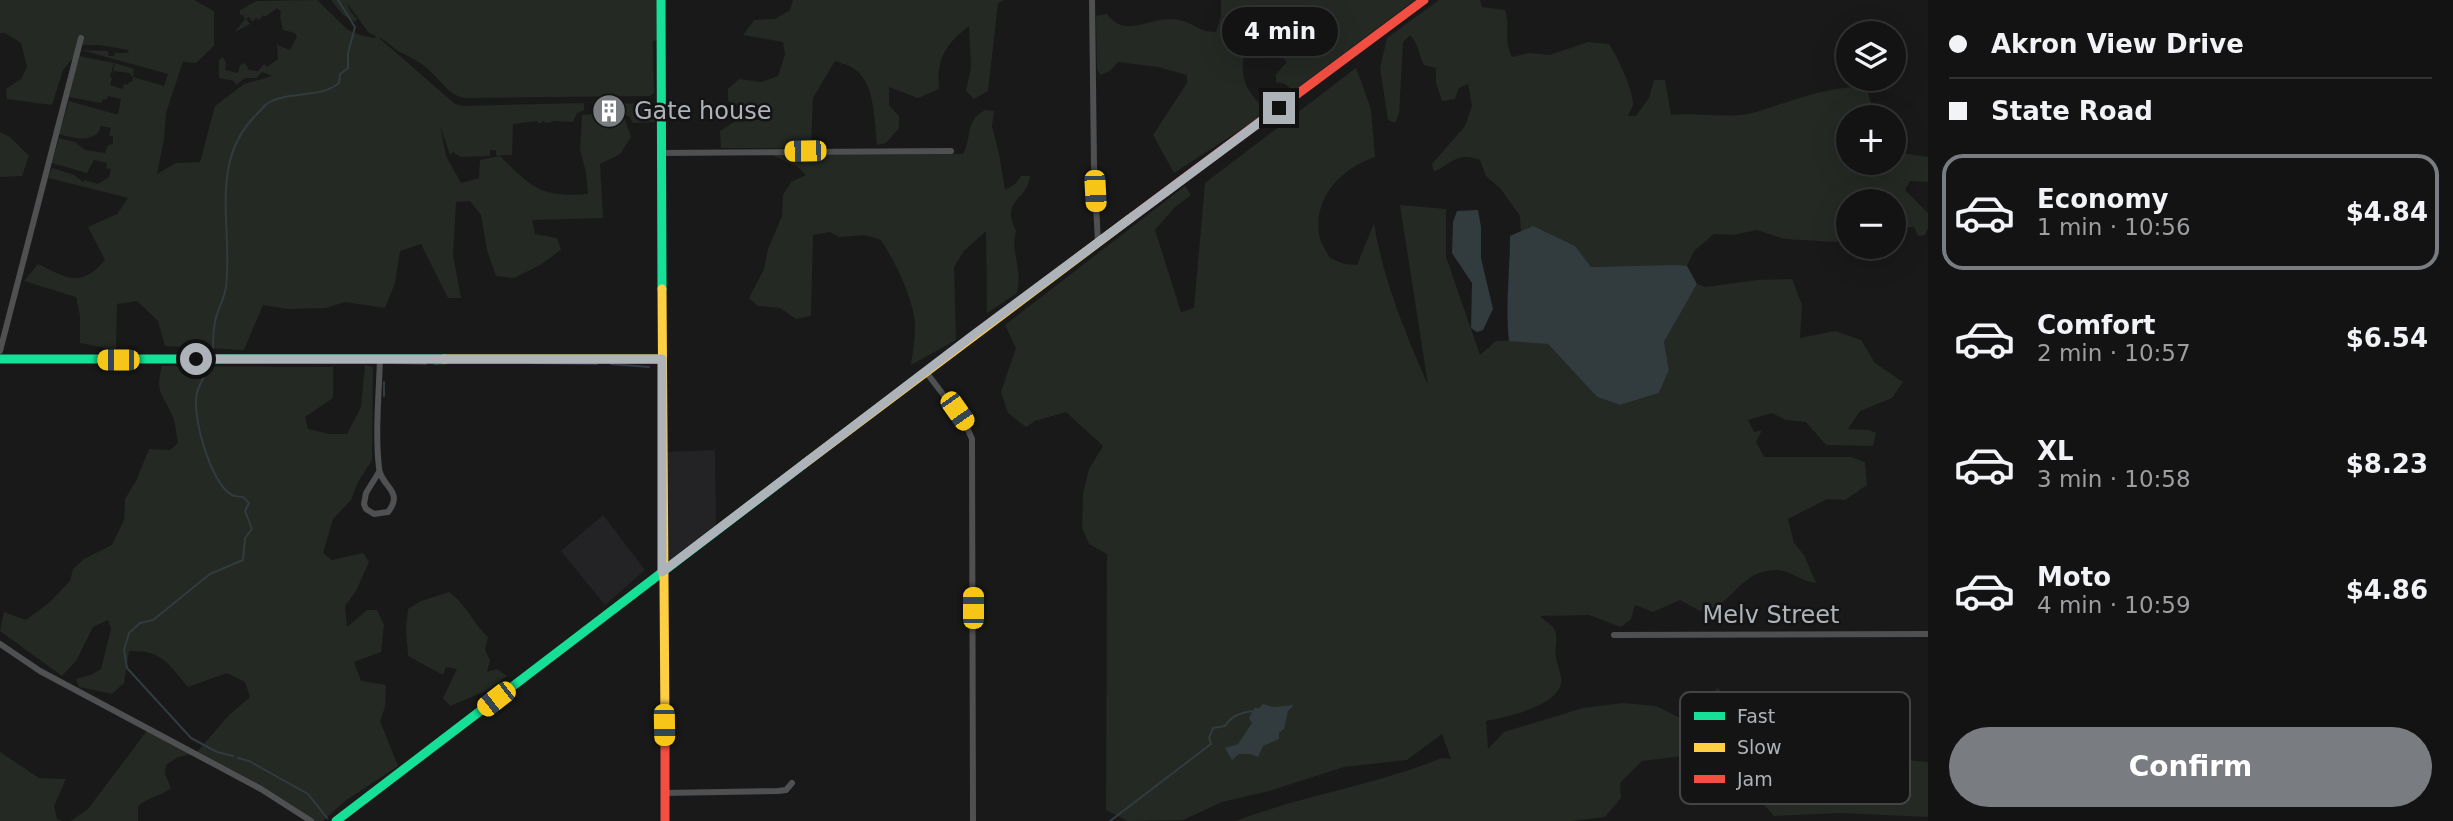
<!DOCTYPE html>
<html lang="en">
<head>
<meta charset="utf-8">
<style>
  :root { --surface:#131314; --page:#202022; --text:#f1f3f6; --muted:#9d9ea0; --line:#323234; --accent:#797d81 }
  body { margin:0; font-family:"DejaVu Sans",sans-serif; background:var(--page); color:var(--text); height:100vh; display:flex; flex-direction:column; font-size:26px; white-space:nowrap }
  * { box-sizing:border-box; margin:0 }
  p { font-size:23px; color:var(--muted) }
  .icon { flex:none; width:38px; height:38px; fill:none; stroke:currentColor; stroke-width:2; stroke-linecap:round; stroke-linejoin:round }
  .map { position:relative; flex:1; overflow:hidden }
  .drawer { display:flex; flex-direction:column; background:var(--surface); width:525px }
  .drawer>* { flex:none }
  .top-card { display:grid; align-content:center; height:154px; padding:0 21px; background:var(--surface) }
  .tools { position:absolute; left:1836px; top:21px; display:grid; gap:14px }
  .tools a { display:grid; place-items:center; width:70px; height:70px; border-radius:50%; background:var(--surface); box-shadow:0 7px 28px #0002,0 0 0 2px var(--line); font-size:35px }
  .end { position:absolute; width:32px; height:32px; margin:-16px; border:9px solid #adb3b8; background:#111; box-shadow:0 0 0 4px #111 }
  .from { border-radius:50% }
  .bubble { position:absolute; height:49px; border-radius:24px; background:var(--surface); box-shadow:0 7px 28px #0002,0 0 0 2px var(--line); font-size:23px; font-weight:700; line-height:49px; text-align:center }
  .car { position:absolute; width:21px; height:42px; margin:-21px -10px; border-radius:9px; box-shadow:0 0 5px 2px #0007; background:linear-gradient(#f5c518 24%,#345 0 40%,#f5c518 0 76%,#345 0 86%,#f5c518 0) }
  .top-card b { display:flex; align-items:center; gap:24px; height:66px; font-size:26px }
  .top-card b+b { border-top:2px solid var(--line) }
  .top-card i { width:18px; height:18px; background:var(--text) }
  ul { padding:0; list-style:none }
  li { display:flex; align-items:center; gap:21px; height:116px; margin:0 14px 10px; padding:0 7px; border:4px solid transparent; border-radius:21px }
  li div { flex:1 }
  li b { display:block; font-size:26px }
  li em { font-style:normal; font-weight:700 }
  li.on { border-color:var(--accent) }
  li>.icon { width:63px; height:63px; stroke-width:1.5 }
  .action { display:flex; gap:14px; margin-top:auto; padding:14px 21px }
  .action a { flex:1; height:80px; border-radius:42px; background:var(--accent); color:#fff; font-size:28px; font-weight:700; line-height:80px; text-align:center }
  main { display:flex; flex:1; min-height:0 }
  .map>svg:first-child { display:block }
  .built { fill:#232325 }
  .green { fill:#242924; fill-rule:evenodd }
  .water { fill:#323b3e }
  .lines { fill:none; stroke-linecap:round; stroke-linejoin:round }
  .stream { stroke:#323b3e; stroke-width:2 }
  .street { stroke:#4f5052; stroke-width:6 }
  .fast { stroke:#16e098; stroke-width:9 }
  .slow { stroke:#ffcf43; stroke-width:9 }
  .jam { stroke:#f24e42; stroke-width:9 }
  .route { stroke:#adb3b8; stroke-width:9 }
  .labels { text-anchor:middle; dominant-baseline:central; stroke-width:5; stroke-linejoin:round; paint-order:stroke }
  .poi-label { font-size:24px; fill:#adb3b8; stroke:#141415; text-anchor:start }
  .street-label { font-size:24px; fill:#adb3b8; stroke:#141415 }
  .key { fill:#141415; stroke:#424446; stroke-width:2 }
  .key-label { font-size:19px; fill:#adb3b8 }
</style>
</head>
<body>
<main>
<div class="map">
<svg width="1928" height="821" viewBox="0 0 1928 821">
  <rect width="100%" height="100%" fill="#19191a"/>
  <!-- built -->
  <path class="built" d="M715,450L716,527L665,567V452Z
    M603,515L645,570L605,605L561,551Z"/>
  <!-- green -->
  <path class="green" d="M0,0H194L214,11V46L196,63L183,62L166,113L164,139L157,174L176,163L200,162L215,106L244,84L272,76L262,72L256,78H245L236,85L234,81L219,78V60L223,57L226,63L225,70L238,73L240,65L245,63L249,70L258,71L264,64L267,67L278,59L277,42L279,46L290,50L297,37L295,33L283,30L280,16L281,12L277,8L265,17L264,15L261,17L260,20L256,18L252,22L249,17L246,19L250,24L235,32L245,19L243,15H240V10L257,1L317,0L348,30L363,36L375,38L376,36L368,32L347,3L350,11L357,19L355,22L343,15L331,0H661V40L653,41L654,93L650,96L467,98C449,97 441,80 428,69C419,61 410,57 400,52C392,48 387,40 378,37L455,104L462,106L584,103V110L577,113L573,122L555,121L546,123L543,121L539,124L537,121L513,124L512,155H499C531,187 541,198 588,194L586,173L580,149L582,115L605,113L624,117L631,137L620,154L600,164L603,218L532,220L535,234L557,238L561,250L540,265L514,278L496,276L487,250L481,215L470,201L456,202L453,255L461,298H448L421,244L400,251L395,283L385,308L345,302L326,308L288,309L263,305L244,350L165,346L158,321L137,301L117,304L116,350L80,343V316L76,297L24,281L38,264C67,278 80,289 105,260L88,227L117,214L128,198L48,178L52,168L74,175L83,182L85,180L98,184L109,177L111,169L106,168L107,163L94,160L87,173L52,163L59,138L75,142L85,150L105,153L108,145L113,144V137L109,135L111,128L101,126L98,133C87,142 73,138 59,134L69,101L115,114H118L121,99L108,96L106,100L103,99L101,103L69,97L79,56L114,63L110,77L112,78L110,85L122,89L124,84L128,85L129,82H132L133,78L129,73L114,71L112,76L115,63L134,69L133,77L164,86L168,74L81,50L108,51L109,56H114L115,53H127L129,50L99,45H79L77,53L63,70L52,105L7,99L6,89L21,79L27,67L21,43L5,33H0ZM440,125L450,155L453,152L461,157L490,156V150H496V155L499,156L480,160L479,178L461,183L446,156Z
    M793,0H1004L998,3L988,91L974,99L966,91L971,68L969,26C946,44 936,59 939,89L918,98L889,87V105L899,116V128L886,143L877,145C874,121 876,80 851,67C846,64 840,63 835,61L813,98L811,148H721L720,131L734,122L758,120L767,111L734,104L728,101V89L739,79L761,82L778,76L785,54L783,42L743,35L754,20L775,19L790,10Z
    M1221,0H1415L1293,91L1285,84L1276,82V74L1287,62L1275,49L1259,40L1245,47C1239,79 1245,90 1268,112L1174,173L1153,135L1187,83V75L1158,67L1118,62L1110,71L1100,75L1097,69L1096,16L1107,14C1126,41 1152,14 1179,20C1195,23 1198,32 1216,32L1221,16Z
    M1439,0H1480L1482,7L1505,10C1511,29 1503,40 1512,57L1529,53L1550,55L1588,42L1609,44C1617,56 1634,91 1633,105C1632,109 1629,112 1628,116H1636L1649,98L1654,80H1665L1671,115C1697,112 1726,119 1752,113C1778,106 1844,79 1867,90L1875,116L1848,117V129L1840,134L1835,146H1848V163H1894V152L1928,157V182L1910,181L1905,190L1928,213V228L1925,235L1918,236L1914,227L1894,228V201H1848V236L1836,242L1785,239L1757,230L1733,235L1714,234L1694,251L1687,266L1591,267L1533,226L1521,232L1520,216L1500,188L1486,176L1480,160C1458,152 1453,162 1434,172L1432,164L1465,126L1472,106L1468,84L1459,88L1455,99L1442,101L1436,83V68L1424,65C1418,54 1419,44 1410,35L1403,42L1399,114L1395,123L1388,120L1380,68L1387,38Z
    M1356,68L1371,109L1375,157C1342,168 1314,196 1319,234C1320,242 1326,251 1330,258L1344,264L1357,265L1374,223C1383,280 1405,332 1428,385L1400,205L1446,209V257L1480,355L1496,341L1517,340L1548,344L1597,397L1620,405L1659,393L1669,370L1664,342L1697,284L1706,287L1757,280L1792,279L1802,305L1800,338L1835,331L1861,340L1875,363L1903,382L1892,398L1860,411L1848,429L1869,430L1876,433L1873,446L1826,445L1806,422L1786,420L1772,413L1748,420L1754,432L1762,430L1756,442L1764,457H1851L1865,462L1867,485L1845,500L1827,499L1788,519L1794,543L1804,555L1816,583C1800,581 1791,570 1775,570C1747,571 1740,589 1720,604C1715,608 1707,609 1700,611L1680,600L1653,612L1635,605L1631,619L1621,627L1589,615L1540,616C1543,620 1549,623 1552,626C1560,634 1554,647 1556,657C1557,665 1563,677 1561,684C1555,707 1506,717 1486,721L1488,749L1504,732L1583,708L1623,703L1656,706L1696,726L1717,688L1730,699L1737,725L1763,709L1784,692L1804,699L1819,728L1815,741L1845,755L1928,762V817L1841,813L1774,816L1746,785L1722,764L1683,756L1642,761L1620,783L1621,798L1605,817L1572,821H1236C1303,795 1376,785 1442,758L1451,759L1442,734L1407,760L1344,767L1269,791L1222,802L1183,820L1128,821L1106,810L1107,554L1089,544L1082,528L1083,494L1089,469L1103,446L1066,412L1035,421L1026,427L1008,413L1001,392L1016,348L1005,325L1185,186L1191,195L1175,207L1155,230L1181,312L1194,308L1205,183Z
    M621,103L649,104L655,108V122L633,123L629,116L621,115Z
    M985,110L994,111L992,126L999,154L1005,190L1015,184L1021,176H1030C1027,202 1000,198 1016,231C1010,253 1023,267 1017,293L987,313L986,231L964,251L954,267L956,340L911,365C913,349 917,332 914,316C910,292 894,260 881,240L865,235L839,237L830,232L813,235L811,316L796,319L780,308L758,306L749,298L764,269L768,249L782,216L783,195L791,182L806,175L798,167L772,155L963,154C973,135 964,122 985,110Z
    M0,132L10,137L29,156L22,176L0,177Z
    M365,365L373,367L372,460L358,482L351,500L333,519L323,553L332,560L363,553L369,562L356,591L345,606L347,627L367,610H377L384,625L381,652L354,662L361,681L386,685L385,707L380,721L398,766L345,801L323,821H311L196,753L178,757L166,765L165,774L171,788C160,797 148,797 138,806V821H71L88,809L149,728L196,753L229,715L250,697L245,682L227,673L188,687C168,663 162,650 129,651L124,683L112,694L79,687L76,679L91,675L101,669L111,629L108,620L93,627L76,661L62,676L0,631L4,612L26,620L50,602L70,581L73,569L84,559L112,545L124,520L125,499L136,481L149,449L170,450L178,443C176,434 176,423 172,415C162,392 155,393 162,366L333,367V398L305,417L308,429L329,434H347L361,407Z
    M449,592C467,605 472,622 488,637L485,650L490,660L487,672L497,669L507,676L488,690L450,706L443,698L457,669L446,667L443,675L408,656L406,629L408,609L421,601Z
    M0,752L39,778L66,779L54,806L57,819L62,821H0Z"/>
  <!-- water -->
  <path class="water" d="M1478,210L1481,227V258L1493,309L1483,330L1477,332L1471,328L1472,283L1452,253L1453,222L1457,211Z
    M1533,226L1575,246L1591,267L1676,265L1687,266L1697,284L1664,342L1669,370L1659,393L1620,405L1597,397L1548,344L1509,341C1505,306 1510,271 1510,236Z
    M1263,704L1274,707L1294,705L1288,711L1284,729L1279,733V739L1263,746L1258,757L1251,754H1239L1232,760L1225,748L1238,744L1252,723L1249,718L1255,707L1258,709Z"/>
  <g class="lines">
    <!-- stream -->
    <path class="stream" d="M213,349C213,340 213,331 215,322C217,310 224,300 226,287C233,228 208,161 257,114C260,111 264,106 268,103C290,90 320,99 339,83L340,74L348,68V53L355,27L338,0
      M399,363L426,364
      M531,363L597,364
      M435,364L447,363
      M611,364L649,367
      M209,368C205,375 199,384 197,393C191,414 211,485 232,495C233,496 241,497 243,497L249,503L245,511L252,529L245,538L243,560L210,574L153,620L140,623L129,633L124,650L127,668L191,738L217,752L233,756
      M384,382V396
      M238,758L249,761L308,794L327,818
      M1110,821L1211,744L1209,738L1213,728L1225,726C1231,716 1240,713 1252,711"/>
    <!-- street -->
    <path class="street" d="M1092,0L1094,165L1098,243
      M660,153L951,151
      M0,351L81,38
      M926,372L965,423L972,439L973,821
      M379,472L366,493L364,504L366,509L374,514L388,512C405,491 380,486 379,468C375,432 379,394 380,358
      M1614,635L1928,634
      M0,644L40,671L261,789L311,821
      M664,793L778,791L786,790L792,783"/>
    <!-- fast -->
    <path class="fast" d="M661,0L662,289
      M0,359H444
      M336,821L804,464"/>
    <!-- slow -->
    <path class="slow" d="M662,289L665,728
      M444,359H662
      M804,464L1132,217"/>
    <!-- jam -->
    <path class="jam" d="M1132,217L1424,0
      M665,728V821"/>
  </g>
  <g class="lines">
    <!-- route -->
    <path class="route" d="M196,359H662V572L972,336L1279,108"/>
  </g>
  <!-- icons -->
  <defs>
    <g id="building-disc" transform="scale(1.75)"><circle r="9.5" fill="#797d81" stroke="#141415"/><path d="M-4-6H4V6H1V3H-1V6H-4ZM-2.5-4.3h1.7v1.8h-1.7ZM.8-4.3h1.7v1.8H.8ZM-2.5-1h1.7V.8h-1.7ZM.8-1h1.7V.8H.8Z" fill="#fff"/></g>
  </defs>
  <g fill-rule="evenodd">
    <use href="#building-disc" x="609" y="111"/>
  </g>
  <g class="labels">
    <!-- poi labels -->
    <g class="poi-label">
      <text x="634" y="111">Gate house</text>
    </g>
    <!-- street labels -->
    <g class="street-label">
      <text x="1771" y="615">Melv Street</text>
    </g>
  </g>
  <!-- legend -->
  <rect x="1680" y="692" width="230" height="112" rx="10" class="key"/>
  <rect x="1694" y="712" width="31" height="8" fill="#16e098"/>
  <rect x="1694" y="743" width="31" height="9" fill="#ffcf43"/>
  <rect x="1694" y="775" width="31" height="8" fill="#f24e42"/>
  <g class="key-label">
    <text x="1737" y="723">Fast</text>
    <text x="1737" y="754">Slow</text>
    <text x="1737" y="786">Jam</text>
  </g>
</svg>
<div class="tools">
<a><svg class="icon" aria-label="layers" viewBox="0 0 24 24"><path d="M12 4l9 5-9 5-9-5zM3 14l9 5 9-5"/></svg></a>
<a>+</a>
<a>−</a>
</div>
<i class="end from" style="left:196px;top:359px"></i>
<i class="end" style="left:1279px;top:108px"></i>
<div class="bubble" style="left:1222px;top:7px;width:116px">4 min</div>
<i class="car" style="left:805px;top:151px;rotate:269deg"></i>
<i class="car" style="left:1095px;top:191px;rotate:177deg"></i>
<i class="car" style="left:118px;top:360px;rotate:270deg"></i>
<i class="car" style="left:957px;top:411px;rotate:145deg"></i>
<i class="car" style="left:973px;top:608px;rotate:0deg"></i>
<i class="car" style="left:496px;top:699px;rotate:232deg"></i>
<i class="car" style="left:664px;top:725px;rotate:179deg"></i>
</div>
<section class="drawer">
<div class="top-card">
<b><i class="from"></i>Akron View Drive</b>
<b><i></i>State Road</b>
</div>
<ul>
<li class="on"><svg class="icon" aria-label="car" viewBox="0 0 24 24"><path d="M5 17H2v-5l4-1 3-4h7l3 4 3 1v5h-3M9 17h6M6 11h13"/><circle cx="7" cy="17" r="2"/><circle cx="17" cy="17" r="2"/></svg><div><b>Economy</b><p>1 min · 10:56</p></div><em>$4.84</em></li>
<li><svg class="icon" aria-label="car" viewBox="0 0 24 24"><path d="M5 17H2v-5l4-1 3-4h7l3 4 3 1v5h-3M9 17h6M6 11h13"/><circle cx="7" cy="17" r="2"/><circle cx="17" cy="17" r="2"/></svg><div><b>Comfort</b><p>2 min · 10:57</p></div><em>$6.54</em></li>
<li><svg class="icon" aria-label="car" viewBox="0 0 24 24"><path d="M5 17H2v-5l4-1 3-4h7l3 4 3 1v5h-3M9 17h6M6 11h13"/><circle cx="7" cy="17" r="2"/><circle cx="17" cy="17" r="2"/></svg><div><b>XL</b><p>3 min · 10:58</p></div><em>$8.23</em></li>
<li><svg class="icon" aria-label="car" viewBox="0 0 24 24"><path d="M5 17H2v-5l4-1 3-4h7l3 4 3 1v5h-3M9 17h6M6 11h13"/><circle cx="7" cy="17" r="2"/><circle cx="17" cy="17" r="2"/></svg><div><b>Moto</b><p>4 min · 10:59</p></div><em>$4.86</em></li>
</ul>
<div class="action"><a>Confirm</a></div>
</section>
</main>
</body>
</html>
